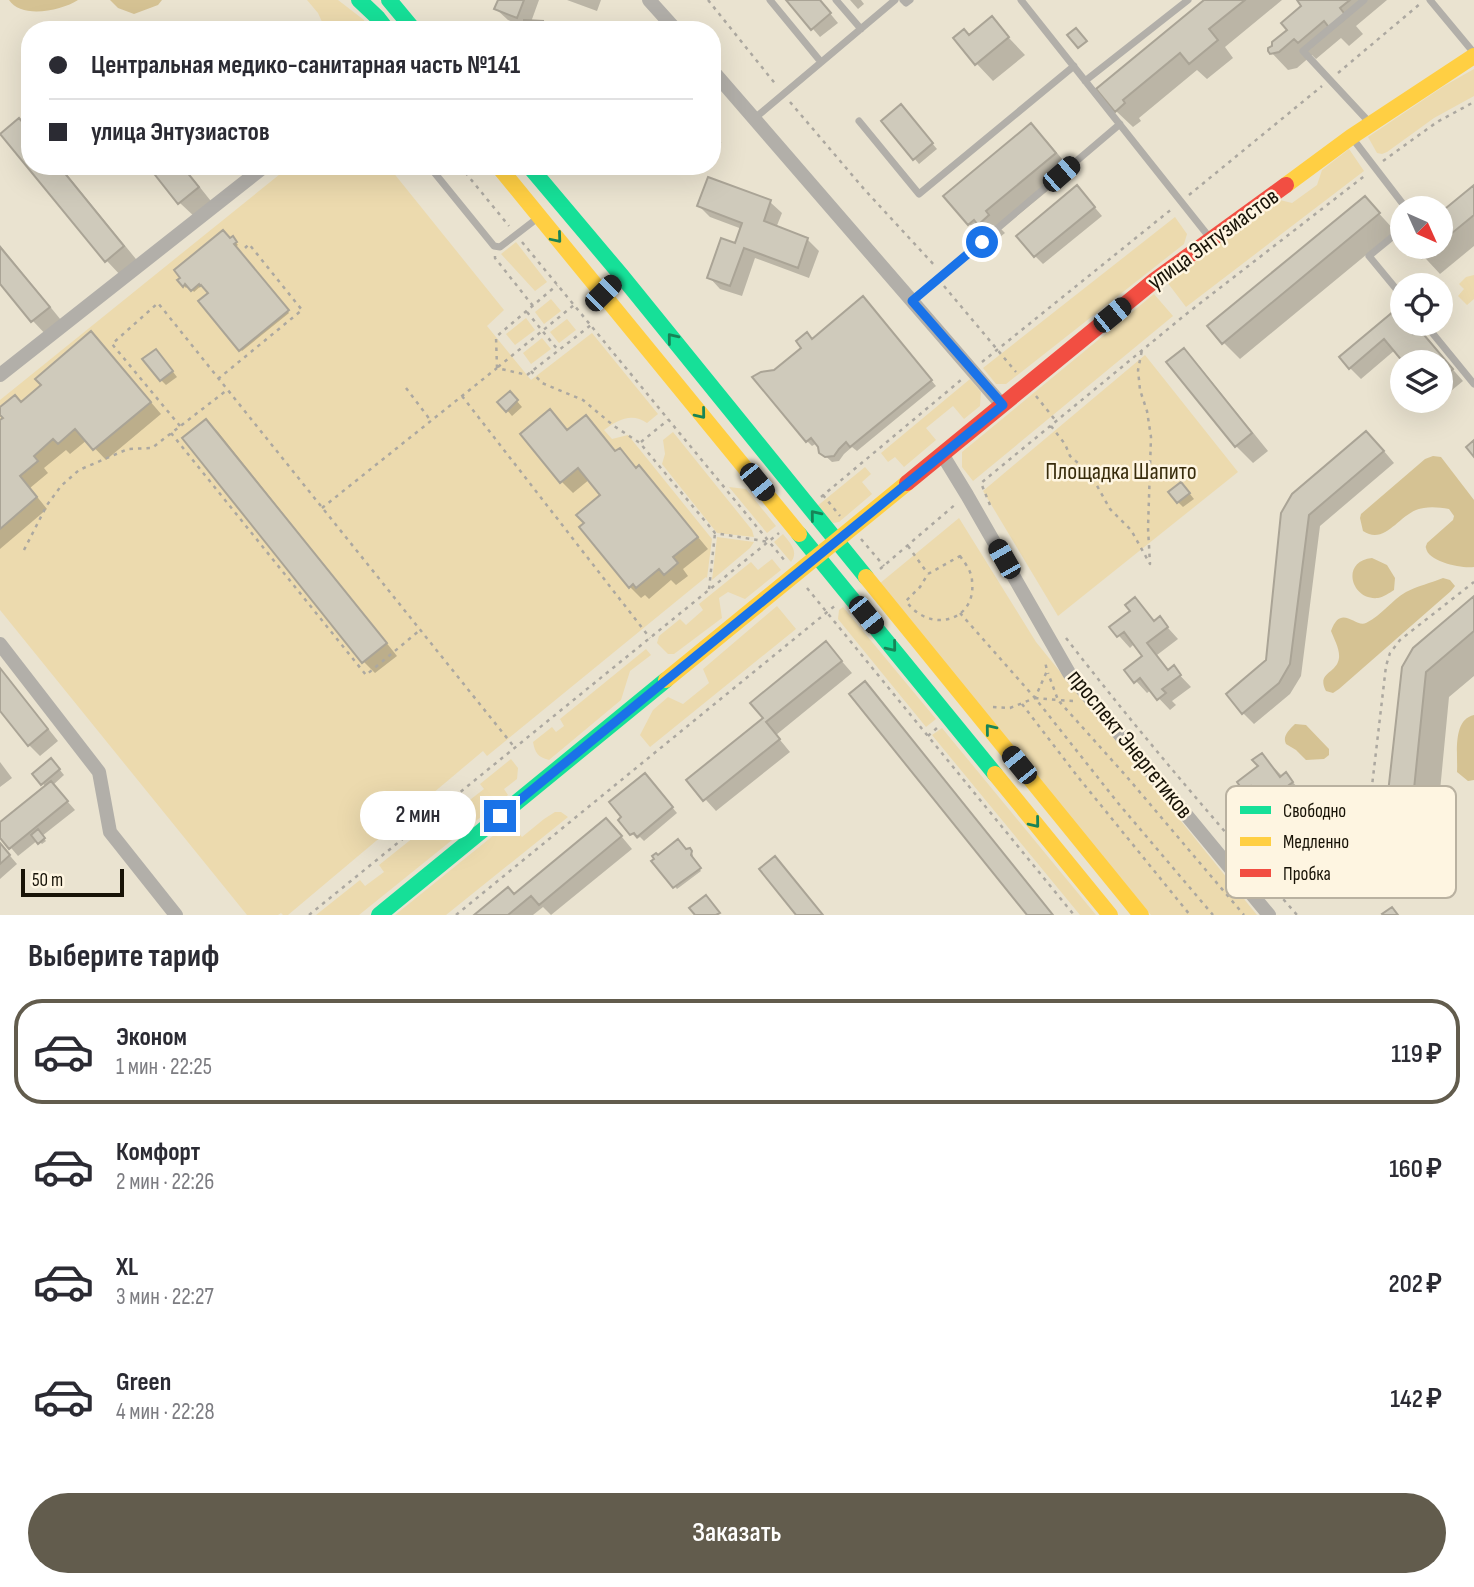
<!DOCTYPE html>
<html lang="ru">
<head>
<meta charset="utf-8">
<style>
  :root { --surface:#fff; --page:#f2f2f3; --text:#2b2b33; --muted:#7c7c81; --line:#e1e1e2; --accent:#625c4d }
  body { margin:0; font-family:"Sofia Sans Condensed",sans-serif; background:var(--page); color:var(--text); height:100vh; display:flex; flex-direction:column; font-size:26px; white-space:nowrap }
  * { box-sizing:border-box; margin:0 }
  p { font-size:23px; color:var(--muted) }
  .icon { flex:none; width:38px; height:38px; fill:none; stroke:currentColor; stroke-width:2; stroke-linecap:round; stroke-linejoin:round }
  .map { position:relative; height:915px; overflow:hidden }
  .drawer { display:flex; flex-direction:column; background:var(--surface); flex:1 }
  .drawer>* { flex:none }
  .banner { position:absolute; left:21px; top:21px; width:700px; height:154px; border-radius:28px; box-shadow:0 7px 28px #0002; display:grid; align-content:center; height:154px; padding:0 28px; background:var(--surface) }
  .needle { width:46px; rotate:135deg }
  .buttons { position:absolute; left:1390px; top:196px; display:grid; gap:14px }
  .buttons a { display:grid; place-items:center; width:63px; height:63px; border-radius:50%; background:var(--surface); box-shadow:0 7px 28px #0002; font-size:35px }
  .scale { position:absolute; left:21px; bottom:18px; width:103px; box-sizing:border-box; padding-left:7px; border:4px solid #181307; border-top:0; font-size:19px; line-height:24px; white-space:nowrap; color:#181307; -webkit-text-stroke:5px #fef5e1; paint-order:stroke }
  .end { position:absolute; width:32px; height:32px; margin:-16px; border:9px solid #1a73e8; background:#fff; box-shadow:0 0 0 4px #fff }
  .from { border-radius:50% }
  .bubble { position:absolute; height:49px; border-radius:24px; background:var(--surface); box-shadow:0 7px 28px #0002; font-size:23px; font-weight:600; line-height:49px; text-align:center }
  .car { position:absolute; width:21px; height:42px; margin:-21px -10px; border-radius:9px; box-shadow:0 0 5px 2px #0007; background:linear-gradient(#222 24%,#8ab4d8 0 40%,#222 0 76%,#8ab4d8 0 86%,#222 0) }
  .banner b { display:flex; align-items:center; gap:24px; height:66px; font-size:26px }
  .banner b+b { border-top:2px solid var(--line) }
  .banner i { width:18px; height:18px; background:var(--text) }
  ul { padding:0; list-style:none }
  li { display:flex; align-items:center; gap:21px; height:105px; margin:0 14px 10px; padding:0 14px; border:4px solid transparent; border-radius:28px }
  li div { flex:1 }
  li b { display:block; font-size:26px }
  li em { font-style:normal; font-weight:600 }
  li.active { border-color:var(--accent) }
  li>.icon { width:63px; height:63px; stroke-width:1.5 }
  h2 { padding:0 28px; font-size:32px; line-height:84px }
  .cta { display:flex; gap:14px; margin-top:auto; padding:14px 28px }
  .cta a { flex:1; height:80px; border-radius:42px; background:var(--accent); color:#fff; font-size:28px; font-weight:600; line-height:80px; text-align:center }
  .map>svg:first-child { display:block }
  .green { fill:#ecdaae }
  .forest { fill:#d5c293 }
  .shadow { fill:#0003 }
  .building { fill:#cfcabb; stroke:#aaa496; stroke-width:2 }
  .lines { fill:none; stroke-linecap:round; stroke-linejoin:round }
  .path { stroke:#aca8a0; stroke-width:2.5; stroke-dasharray:3.5 5; stroke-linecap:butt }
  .lane { stroke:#b2afa9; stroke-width:7 }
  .street { stroke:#b2afa9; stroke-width:14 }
  .fast { stroke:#16e098; stroke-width:16 }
  .slow { stroke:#ffcf43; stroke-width:16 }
  .jam { stroke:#f24e42; stroke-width:16 }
  .oneway { stroke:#178457 }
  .route { stroke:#1a73e8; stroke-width:9 }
  .labels { text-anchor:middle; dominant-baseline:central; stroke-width:5; stroke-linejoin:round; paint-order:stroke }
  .street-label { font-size:24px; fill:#181307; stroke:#fef5e1 }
  .park-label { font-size:24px; fill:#382c0b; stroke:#fef5e1 }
  .key { fill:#fef5e1; stroke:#b9b1a0; stroke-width:2 }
  .key-label { font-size:19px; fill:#181307 }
</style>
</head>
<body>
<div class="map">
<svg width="1474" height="915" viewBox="0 0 1474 915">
  <rect width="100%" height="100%" fill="#eae3d0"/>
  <!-- green -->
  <path class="green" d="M307,0H338L364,20L365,24L363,30H289L291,23L296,22L308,27L316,29L323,24L318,13Z
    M1474,69V96L1434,118L1387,152L1382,154L1377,153L1368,137L1444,86Z
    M1349,149L1364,171L1186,307L1167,282L1280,200L1292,203L1317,185L1322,170Z
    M290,166H388L504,310L487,326L531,380L592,333L658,414L647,423C632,412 617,420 604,430L612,439L628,435L712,539L707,578L706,577L487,756L483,751L288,915H283L281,913L278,915H247L0,610V400Z
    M1175,217L1187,234L1184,244L1006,384H996L983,368Z
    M516,242L547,282L535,291L501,254Z
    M1474,275V299L1467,305L1458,296L1464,289L1459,284L1466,277Z
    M1154,294L1173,316L973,481L962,467V452Z
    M551,299L561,311L544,324L535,312Z
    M526,318L535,330L515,345L506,334Z
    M567,319L576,330L559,343L550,332Z
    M542,338L551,349L531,364L523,353Z
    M1145,355L1238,472L1058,616L983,491Z
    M970,379L981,392L980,406L964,419L953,406L926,428L936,440L904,467L895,457L888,462L881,453Z
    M673,432L752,530L754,537L717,533L662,464L665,454L663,440Z
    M865,467L871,474L862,482L872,494L839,522L833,523L816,507Z
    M729,487L746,489L776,526L767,533Z
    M959,518L1036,642L1257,915H1151L879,584Z
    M783,534C790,543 799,551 791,562L774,542Z
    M717,537L754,542L750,548L712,580Z
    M772,559L781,570L745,599L728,592L719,598L722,618L674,654H668L657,643L659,636L680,619L686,625L703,610L699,604L751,562L758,570Z
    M777,606L796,629L650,747L640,735L653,710L668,697L683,704L709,683L703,669Z
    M843,607L936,719L926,727L838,619L839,610Z
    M646,649L651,655L630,671L621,700L549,760C538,757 535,753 533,742L552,727L556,732L564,726L560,719Z
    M942,728L1096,915H1080L932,735Z
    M511,759L518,768L517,779L504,789L508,795L359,915H316L360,880L365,886L384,872L379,865L458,802L462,806L484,789L480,784Z
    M555,812H561L568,817L446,915H395L510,822L522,837L544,819Z"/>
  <!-- forest -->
  <path class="forest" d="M9,0H78C61,11 21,19 9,0Z
    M110,0H162L158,5L134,14L118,8Z
    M1433,456L1441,457L1474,500V567C1463,569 1428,562 1426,548C1425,546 1427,545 1427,543L1453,520L1454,516L1449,509C1438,507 1426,506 1416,510C1397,518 1384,545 1363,531L1360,518L1361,514L1425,459Z
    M1372,558L1387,565L1395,578L1394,590C1389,593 1384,597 1378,598C1351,601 1340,561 1372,558Z
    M1443,578L1450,580L1455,586L1451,591L1339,689L1333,693L1326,691C1316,672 1337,674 1339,658C1340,649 1334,639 1331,631C1341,603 1355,628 1366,623C1382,615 1392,600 1406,592C1417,586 1431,583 1443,578Z
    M1474,715V780L1468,781L1457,772C1458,754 1452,720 1474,715Z
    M1295,724L1306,725L1329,749V755L1324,759L1306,760L1296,750L1286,744C1282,736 1289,730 1295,724Z"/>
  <!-- shadow -->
  <path class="shadow" d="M500,0H539L531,22L542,23L544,25V30H526L525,27L508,20L496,9Z
    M567,0H601L597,11Z
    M788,0H819L838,23L820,37Z
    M850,0H861L864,4L858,9Z
    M1207,0H1282L1225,47L1233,58L1207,79L1197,70L1139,118L1141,121L1133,127L1116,111L1098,89Z
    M1299,0H1387L1356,26L1363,34L1349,46L1341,38L1316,59L1312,55L1297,68L1288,70L1270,51L1289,30L1304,6Z
    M991,19L1025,55L993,81L977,64L956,39L969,37Z
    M906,112L937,149L919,164L914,158Z
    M1031,125L1048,142L1072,171L1001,229L1005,233L996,240L992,236L986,241L969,224L945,196Z
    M3,134L30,166H60L140,264L123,278L107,261Z
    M712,136L721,145L712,152Z
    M150,166H183L214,205L197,219L180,203Z
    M1474,187V246L1440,274L1415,247H1440V215Z
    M1085,196L1102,216L1043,264L1035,256Z
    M1365,198L1395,231L1240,359L1223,342Z
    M770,202L782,213L776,228L807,239L819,251L809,278L755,258L742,296L720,289L709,277L736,245L742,229L710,217L699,206Z
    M232,238L238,245L235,247L289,313L242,351L201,301L210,293L202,285L194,292L189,285L186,288L179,280Z
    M0,245L65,325L49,338L33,321L0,281Z
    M868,304L936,386L857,451L852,447L844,454L839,461L832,462L821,452L817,443L812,446L807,441L774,372L812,340Z
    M1402,324H1404L1414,335L1419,331L1463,381L1440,400V362H1405L1395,350L1361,379L1350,368Z
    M102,345L161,414L106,460L87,440L70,454L66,450L44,468L48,473L30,488L47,509L0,549V423L5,418L0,413V410L21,404L43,385Z
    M1184,350L1200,367L1268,451L1253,463L1236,446Z
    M161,356L177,377L166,385L161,380Z
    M510,393L522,407L512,416L500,402Z
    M1416,401H1439L1427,411Z
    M206,421L218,432L397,656L375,673L364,662L185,439Z
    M597,429L616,453L620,450L637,469L650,479L708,549L683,569L688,576L676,585L671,580L649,599L645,595L641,598L630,587L603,495L590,479L573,493L562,482L522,434Z
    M1378,444L1394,463L1320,526L1301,676L1290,694L1254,724L1243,713L1267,661L1282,514Z
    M1186,489L1194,499L1183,507L1178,502Z
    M1135,599L1155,622L1160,619L1178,639L1157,655L1169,671L1173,668L1191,687L1172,701L1176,705L1170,710L1151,690L1147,693L1126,670L1145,656L1135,643L1130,648L1112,628L1133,611Z
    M1474,599V676L1449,697L1435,843L1428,863L1390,895L1366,871L1351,853L1387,821L1404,667Z
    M826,643L852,673L776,735L790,752L716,811L688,780L765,718Z
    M0,668L58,741L40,756L29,745L0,708Z
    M865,683L876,695L1053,915H1029Z
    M1262,755L1283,777L1286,775L1316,807L1296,822L1298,825L1300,824L1329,855L1311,869L1314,873L1309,877L1290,858L1287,860L1262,836L1254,825L1269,814L1245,791L1260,767Z
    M0,762L12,778L0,787Z
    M56,765L64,775L53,785L75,810L42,836L46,841L42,844L38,840L18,856L0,835V824L46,787L34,774Z
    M650,781L677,813L644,841L640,837L637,839L620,820Z
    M617,831L632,849L551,915L543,907L533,915H477L514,896Z
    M0,844L17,864L0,879Z
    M686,851L691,852L693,855L692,859L701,871L677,889L654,861Z"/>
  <!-- building -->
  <path class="building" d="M498,0H524L517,18L494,9Z
    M786,0H820L831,13L811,30Z
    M1204,0H1245L1209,29L1218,40L1189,64L1180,53L1123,100L1125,103L1115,112L1096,89Z
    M1297,0H1350L1340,8L1347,17L1331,30L1324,21L1298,43L1294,39L1279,52L1270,54L1268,51V48L1272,46V42L1287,30L1281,23L1301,6Z
    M992,16L1009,37L975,65L953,38L964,29L969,35Z
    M524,20L543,21L542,30L524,29Z
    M1076,28L1087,41L1078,48L1067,35Z
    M901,104L933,143L913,160L881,121Z
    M19,118L30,131V166H59L124,246L105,262L0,134Z
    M1031,123L1056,153L986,211L989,215L978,225L974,220L968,225L943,196Z
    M713,133L720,142L712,149V134Z
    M148,166H182L199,187L178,204Z
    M708,177L771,200L764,221L808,238L798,268L744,248L730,286L707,278L721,238L735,243L742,223L697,206Z
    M1077,185L1095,207L1034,257L1016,236Z
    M1474,185V215L1440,243V213Z
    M1365,196L1380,213L1222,344L1207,326Z
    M223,230L230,238L233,236L237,242L234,244L289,310L239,351L198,301L208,293L201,285L200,286L199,284L191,291L185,284L183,287L177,280L180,278L174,270Z
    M0,247L50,307L31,322L0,284Z
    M1412,247H1435L1422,258Z
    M863,296L932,380L850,447L846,442L839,449L834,456L825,457L819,453L818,447L811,438L806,442L752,377L761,372L774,370L801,348L796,341L807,332L812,339Z
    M1394,311L1402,321V324H1404L1413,334L1419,329L1453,369L1440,379V362H1403L1384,339L1349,369L1339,357Z
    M91,331L151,402L93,450L75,429L58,444L53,439L34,456L38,461L20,476L37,497L0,529V420L3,418L0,415V407L15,395L21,402L41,385L35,379Z
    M1184,348L1252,433L1235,447L1166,362Z
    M156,349L173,371L160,381L142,359Z
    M1402,367V387L1392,375Z
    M510,391L518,400L506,412L497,402Z
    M550,409L567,430L586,415L615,451L620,448L636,468L639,465L698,537L673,557L678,563L664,575L659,569L636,588L633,584L629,588L579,527L584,523L576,515L600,495L578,468L560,483L520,434Z
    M206,419L387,643L362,663L182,438Z
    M1366,431L1384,451L1309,515L1290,664L1279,683L1242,714L1226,694L1266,660L1281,513L1292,494Z
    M1474,440V457L1466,447Z
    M1181,482L1190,493L1177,503L1168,492Z
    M1474,596V631L1426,672L1411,818L1404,839L1364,872L1348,853L1385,820L1402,667L1413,648Z
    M1135,597L1154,621L1160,616L1168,627L1147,643L1168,670L1174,665L1181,675L1162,689L1166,693L1157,700L1140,678L1134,683L1124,670L1142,656L1124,632L1117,637L1109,627L1130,611L1125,605Z
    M826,641L842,661L766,722L780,739L703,801L686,780L763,718L750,703Z
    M0,668L48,729L28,746L0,711Z
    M865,681L1053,915H1027L849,694Z
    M1262,753L1280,777L1286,772L1293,782L1273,797L1294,826L1300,821L1306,830L1288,844L1291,848L1284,854L1267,833L1261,837L1252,825L1270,811L1251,786L1244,792L1237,782L1258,766L1252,760Z
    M51,758L60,769L41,785L32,774Z
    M645,773L673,807L637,837L634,833L630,835L618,820L621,817L609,802Z
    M51,781L68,801L9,849L0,838V822Z
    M606,818L622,836L539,905L531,896L508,915H474L508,887L514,894Z
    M38,829L45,838L38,844L31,835Z
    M678,839L686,849L690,848L692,851L691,855L701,868L673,888L651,861L654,859L652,856L656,853L658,855Z
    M0,843L10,855L0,864Z
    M775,856L823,915H796L759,869Z
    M706,895L720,913L716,915H695L689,908Z
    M1392,907L1398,915H1383L1382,914Z"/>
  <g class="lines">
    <!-- path -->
    <path class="path" d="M708,0L777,86
      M1338,73L1421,3
      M790,102L864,189L936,267
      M1383,161L1437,122L1474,102
      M460,166L509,226
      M1189,195L1322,86
      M522,242L785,561
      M495,256V258L533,306
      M944,286L1016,372
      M527,312L558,350
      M982,362L1173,208
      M498,367L574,305
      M497,368L496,337L557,285
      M531,371L542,383L583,400L614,426L640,443L715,533L769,542
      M218,379L302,310L249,244L243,250
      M406,388L431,421
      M462,396L650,638
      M1036,396L1056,421
      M180,426L112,344L158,303L515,748
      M1051,426L1065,444L1070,456L1086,470L1096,484L1110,509L1131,530L1150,564L1148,528L1151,437L1147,411L1140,390L1138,370L1142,350
      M171,433L366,675L420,630
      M641,442L668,420
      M823,495L840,516
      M821,497L961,380
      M990,505L981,483L1185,315L1367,174
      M322,508L497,368L527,375L591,325
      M861,539L884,566
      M908,546L928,574
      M24,550L47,505L61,486L79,470L128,449L152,448L227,390
      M960,556C965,563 972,572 972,581C977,622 929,634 906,601L920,587L928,574Z
      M880,569L957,503
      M807,588L1074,915
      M709,589L715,533
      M960,613L1035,698L1118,803L1213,915
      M1066,638C1140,734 1218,824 1297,915
      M1035,698L1058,700L1048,673
      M1073,701L1058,700L1127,777L1244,915
      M1022,704L1078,777L1190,915
      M993,707L1010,708L1035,698L1047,671L1045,661
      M928,736L938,727
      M1328,850C1344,836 1364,824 1370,803L1386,666L1390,653L1400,640L1474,582
      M309,915L779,533
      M456,915L837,604"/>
    <!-- lane -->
    <path class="lane" d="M770,0L821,62
      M836,0L861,29
      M903,0L906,3L910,0
      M1021,0L1210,238
      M1364,0L1303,51L1370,123
      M1430,0L1474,53
      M1085,81L1188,0
      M755,118L895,0
      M859,121L919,194L1074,66
      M1353,139L1406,208
      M429,166L494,246L500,247L539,217
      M1402,229L1369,256L1402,296
      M912,301L1120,124
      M1425,324L1474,384"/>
    <!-- street -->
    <path class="street" d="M649,0L676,30
      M712,70L1002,405
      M0,375L265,166
      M942,454L967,495L1069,673L1269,915
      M0,644L99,772L110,832L176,915"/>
    <!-- fast -->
    <path class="fast" d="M359,0L377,17L387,30
      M389,0L414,30
      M529,166L621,275L866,577
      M799,534L995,774
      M379,915L666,680"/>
    <!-- slow -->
    <path class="slow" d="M498,166L799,534
      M1286,185L1351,137L1474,56
      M866,577L1141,915
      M666,680L907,483
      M995,774L1110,915"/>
    <!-- jam -->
    <path class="jam" d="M907,483L1155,280L1286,185"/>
  </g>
  <!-- one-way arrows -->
  <defs><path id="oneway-chevron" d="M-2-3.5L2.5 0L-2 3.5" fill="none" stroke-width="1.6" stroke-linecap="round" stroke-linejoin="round" transform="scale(1.75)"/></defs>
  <g class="oneway">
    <use href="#oneway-chevron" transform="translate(557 238) rotate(50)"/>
    <use href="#oneway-chevron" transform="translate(672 338) rotate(-129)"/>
    <use href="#oneway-chevron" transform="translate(701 414) rotate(51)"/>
    <use href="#oneway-chevron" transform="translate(815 515) rotate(-129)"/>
    <use href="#oneway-chevron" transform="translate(892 647) rotate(51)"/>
    <use href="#oneway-chevron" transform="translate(990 729) rotate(-129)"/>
    <use href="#oneway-chevron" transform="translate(1035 823) rotate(51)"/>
  </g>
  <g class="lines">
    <!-- route -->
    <path class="route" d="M500,816L1003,405L912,301L982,242"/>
  </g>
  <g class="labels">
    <!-- street labels -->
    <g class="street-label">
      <text transform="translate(1213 239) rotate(-36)">улица Энтузиастов</text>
      <text transform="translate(1130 744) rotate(51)">проспект Энергетиков</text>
    </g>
    <!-- park labels -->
    <g class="park-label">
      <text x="1121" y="471">Площадка Шапито</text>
    </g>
  </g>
  <!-- legend -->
  <rect x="1226" y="786" width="230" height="112" rx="10" class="key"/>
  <rect x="1240" y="806" width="31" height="8" fill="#16e098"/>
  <rect x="1240" y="837" width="31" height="9" fill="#ffcf43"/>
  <rect x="1240" y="869" width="31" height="8" fill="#f24e42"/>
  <g class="key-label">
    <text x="1283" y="817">Свободно</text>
    <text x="1283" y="848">Медленно</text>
    <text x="1283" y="880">Пробка</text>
  </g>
</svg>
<div class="buttons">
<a><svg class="needle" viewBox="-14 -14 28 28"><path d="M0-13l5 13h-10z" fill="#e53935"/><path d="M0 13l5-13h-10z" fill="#7c7c81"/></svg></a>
<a><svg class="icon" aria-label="locate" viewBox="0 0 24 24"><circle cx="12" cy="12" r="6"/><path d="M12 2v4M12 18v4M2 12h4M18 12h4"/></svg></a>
<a><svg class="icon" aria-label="layers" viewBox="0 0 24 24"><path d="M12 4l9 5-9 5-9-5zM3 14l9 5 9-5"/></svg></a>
</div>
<div class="scale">50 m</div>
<i class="end from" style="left:982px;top:242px"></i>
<i class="end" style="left:500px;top:816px"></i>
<div class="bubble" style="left:360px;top:791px;width:116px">2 мин</div>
<i class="car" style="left:1061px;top:174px;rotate:49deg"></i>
<i class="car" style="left:603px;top:293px;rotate:45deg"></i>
<i class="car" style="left:1112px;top:315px;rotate:51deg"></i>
<i class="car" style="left:757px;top:482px;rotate:141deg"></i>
<i class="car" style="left:1004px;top:559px;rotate:330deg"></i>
<i class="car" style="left:866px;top:615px;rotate:141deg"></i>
<i class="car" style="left:1019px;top:765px;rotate:321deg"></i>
<div class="banner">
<b><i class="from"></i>Центральная медико-санитарная часть №141</b>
<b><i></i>улица Энтузиастов</b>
</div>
</div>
<section class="drawer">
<h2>Выберите тариф</h2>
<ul>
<li class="active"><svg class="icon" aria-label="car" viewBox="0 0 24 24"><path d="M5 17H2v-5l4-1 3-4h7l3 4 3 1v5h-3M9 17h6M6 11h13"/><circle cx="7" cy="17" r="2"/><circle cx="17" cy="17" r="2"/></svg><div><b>Эконом</b><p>1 мин · 22:25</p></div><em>119 ₽</em></li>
<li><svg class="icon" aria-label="car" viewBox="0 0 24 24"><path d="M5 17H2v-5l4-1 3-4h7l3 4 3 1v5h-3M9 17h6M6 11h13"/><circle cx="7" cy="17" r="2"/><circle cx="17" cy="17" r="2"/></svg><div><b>Комфорт</b><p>2 мин · 22:26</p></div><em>160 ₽</em></li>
<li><svg class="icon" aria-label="car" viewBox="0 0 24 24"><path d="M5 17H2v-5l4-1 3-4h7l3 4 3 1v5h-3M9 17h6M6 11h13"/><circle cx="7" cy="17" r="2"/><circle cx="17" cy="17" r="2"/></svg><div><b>XL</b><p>3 мин · 22:27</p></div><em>202 ₽</em></li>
<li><svg class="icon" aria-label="car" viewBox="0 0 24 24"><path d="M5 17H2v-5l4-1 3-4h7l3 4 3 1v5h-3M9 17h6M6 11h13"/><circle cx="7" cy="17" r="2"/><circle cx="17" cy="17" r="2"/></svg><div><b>Green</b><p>4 мин · 22:28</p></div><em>142 ₽</em></li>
</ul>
<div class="cta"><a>Заказать</a></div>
</section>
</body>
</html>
